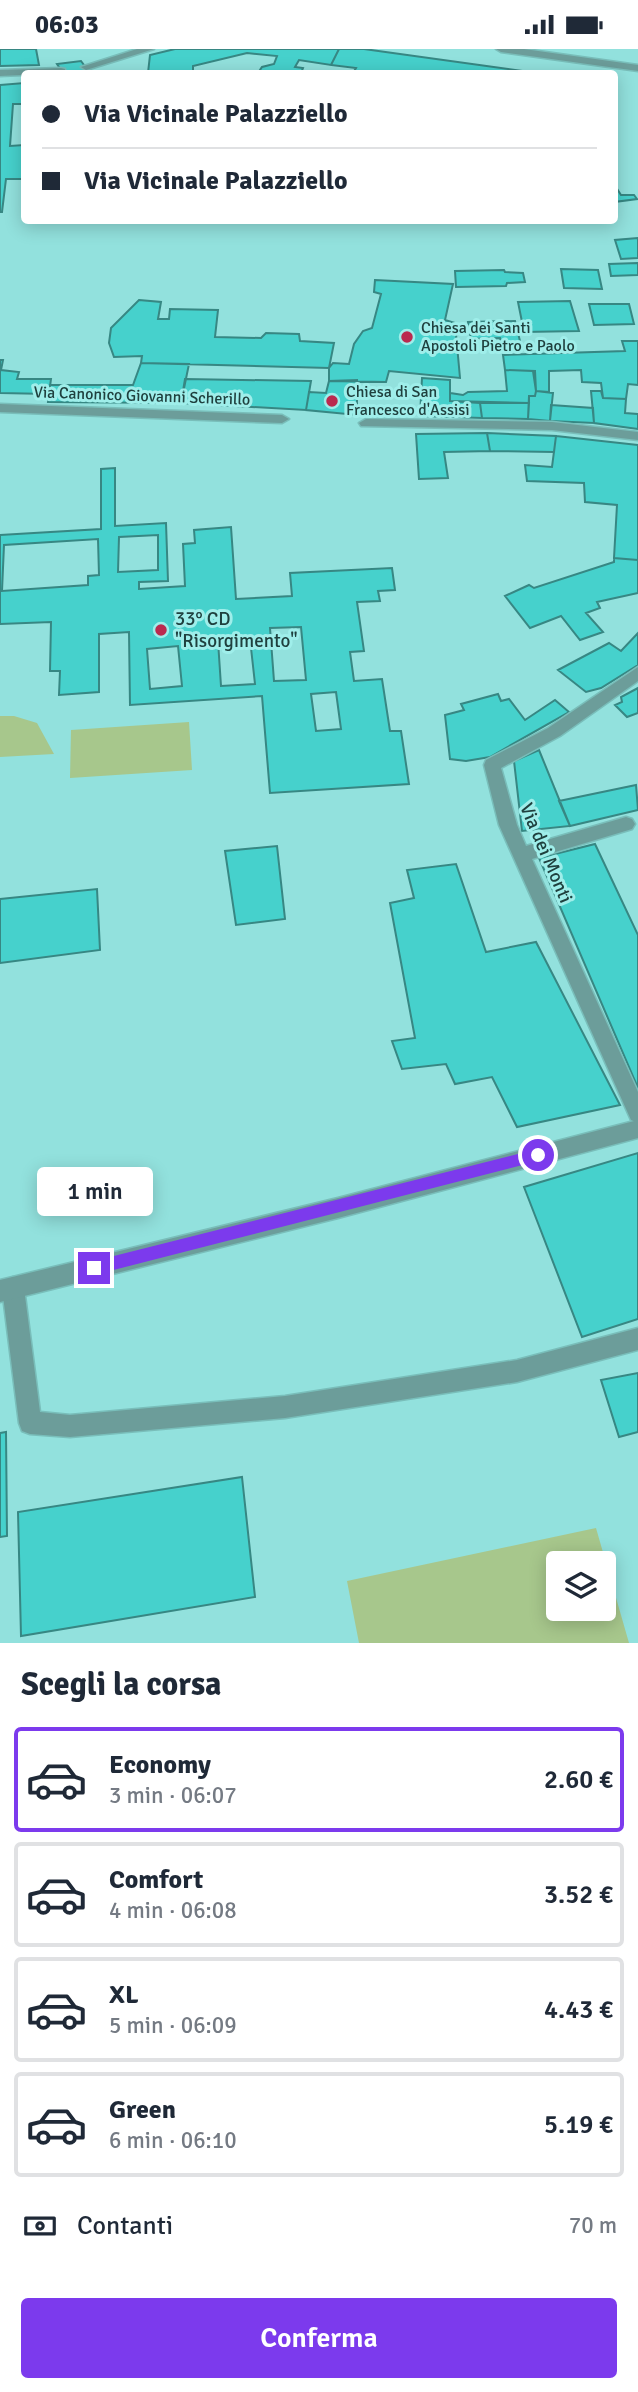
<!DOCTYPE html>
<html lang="it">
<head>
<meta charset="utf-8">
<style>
  :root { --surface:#fff; --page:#f6f6f7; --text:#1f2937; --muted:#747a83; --line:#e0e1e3; --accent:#7c3aed }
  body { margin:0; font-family:Signika,sans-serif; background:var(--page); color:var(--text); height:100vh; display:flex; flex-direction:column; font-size:26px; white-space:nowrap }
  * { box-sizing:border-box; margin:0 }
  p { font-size:23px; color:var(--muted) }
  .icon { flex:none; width:38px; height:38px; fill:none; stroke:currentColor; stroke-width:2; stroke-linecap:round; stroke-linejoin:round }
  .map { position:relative; height:1594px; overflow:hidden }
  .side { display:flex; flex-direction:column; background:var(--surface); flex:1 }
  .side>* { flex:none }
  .guide { position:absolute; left:21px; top:21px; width:597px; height:154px; border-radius:7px; box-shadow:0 4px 18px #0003; display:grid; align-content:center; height:154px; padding:0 21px; background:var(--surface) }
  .controls { position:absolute; left:546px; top:1502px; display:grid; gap:14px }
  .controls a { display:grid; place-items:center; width:70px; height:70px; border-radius:7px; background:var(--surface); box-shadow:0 4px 18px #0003; font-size:35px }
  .end { position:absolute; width:32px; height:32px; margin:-16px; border:9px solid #7c3aed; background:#fff; box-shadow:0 0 0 4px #fff }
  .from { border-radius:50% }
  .bubble { position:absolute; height:49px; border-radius:7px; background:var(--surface); box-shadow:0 4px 18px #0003; font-size:23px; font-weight:600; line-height:49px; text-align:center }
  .guide b { display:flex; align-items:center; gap:24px; height:66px; font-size:26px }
  .guide b+b { border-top:2px solid var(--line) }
  .guide i { width:18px; height:18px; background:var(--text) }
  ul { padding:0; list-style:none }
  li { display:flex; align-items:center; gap:21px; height:105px; margin:0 14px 10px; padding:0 7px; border:4px solid var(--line); border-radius:7px }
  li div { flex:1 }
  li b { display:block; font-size:26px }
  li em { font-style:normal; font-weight:600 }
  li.current { border-color:var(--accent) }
  li>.icon { width:63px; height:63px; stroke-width:1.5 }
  h2 { padding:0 21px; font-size:32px; line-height:84px }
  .pay { display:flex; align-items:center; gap:18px; height:77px; padding:0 21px; font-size:26px }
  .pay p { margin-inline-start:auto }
  .primary-button { display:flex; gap:14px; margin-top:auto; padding:14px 21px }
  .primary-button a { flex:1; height:80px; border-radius:7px; background:var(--accent); color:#fff; font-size:28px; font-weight:600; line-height:80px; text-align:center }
  .status { display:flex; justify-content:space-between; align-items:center; height:49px; padding:0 35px; background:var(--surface); direction:ltr }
  .status svg { height:19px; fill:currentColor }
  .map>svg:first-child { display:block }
  .green { fill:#a7c78c; fill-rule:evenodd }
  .building { fill:#46d1cc; stroke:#378783; stroke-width:2; fill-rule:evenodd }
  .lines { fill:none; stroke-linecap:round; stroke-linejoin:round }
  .service-casing { stroke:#79beba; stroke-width:3 }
  .minor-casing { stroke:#79beba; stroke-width:3 }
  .tertiary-casing { stroke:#79beba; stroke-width:3 }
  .service { fill:#6c9d9a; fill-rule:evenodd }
  .minor { fill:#6c9d9a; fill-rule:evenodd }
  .tertiary { fill:#6c9d9a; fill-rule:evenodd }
  .route { fill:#7c3aed }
  .poi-dot { fill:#ba2a4f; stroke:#9feeea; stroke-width:2.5 }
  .labels { text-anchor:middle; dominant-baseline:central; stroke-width:6; stroke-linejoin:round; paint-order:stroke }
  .far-poi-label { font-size:16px; fill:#1f403e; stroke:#9feeea; text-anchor:start }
  .far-street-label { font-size:16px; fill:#1f403e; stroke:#9feeea }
  .poi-label { font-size:19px; fill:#1f403e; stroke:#9feeea; text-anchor:start }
  .street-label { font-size:19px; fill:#1f403e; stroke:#9feeea }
</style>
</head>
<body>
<div class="status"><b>06:03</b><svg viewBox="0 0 49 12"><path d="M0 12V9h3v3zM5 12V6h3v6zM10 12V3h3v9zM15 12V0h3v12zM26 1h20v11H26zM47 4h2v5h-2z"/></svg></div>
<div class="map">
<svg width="638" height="1594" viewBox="0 0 638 1594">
  <rect width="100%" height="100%" fill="#92e1dd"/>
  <!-- green -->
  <path class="green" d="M0,667H14L37,674L54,705L0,708Z
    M189,673L192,721L70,729L71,681Z
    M596,1479L629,1594H359L347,1532ZM558,1514H604V1559H558Z"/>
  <!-- building -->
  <path class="building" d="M0,0H36L39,16L0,17Z
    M175,0H339L331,16L299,11L295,18L303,19L301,24H304H258L262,18L274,15L277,7L247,4L193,17V24H148L150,6Z
    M339,0H364L537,24H353L356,19L331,16Z
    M81,12L90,24H97H63L57,15Z
    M24,34V55H13L10,97L24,96V130H6L2,163H0V36Z
    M614,135L621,146H634L637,150L614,153Z
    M638,189V209L621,210L615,191Z
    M638,214V226L611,227L609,215Z
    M561,220L598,221L602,240L564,239Z
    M504,221L505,223L523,224L525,233L507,234L506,237L456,238L455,222Z
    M375,231L453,235L445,271L455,274L460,329L389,322L386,333L329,332V319L333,314L349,315L354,295L363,282L372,279L381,245L374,243Z
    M139,251L161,253L158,270H169L170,260L218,261L215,288L261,289L266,284L299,285L300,292L334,294L329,319L141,314L142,307L114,308L109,294L111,279Z
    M570,252L579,282L524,283L518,253Z
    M589,255H629L634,275L594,276Z
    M515,272L521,296L502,297L500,289L471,290L468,273Z
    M622,292H638V336L628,335L626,350L603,349L601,334L582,333L581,321L549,322V343L536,342L535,322L505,321L503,306L625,302Z
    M0,311H3L1,321L19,323L17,330H51L49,345L0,344Z
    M141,314L189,315L181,354L48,353L50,336H133Z
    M505,321L533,322L536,342L535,347H529V354L450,352V344L463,346L468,343L507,342Z
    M422,329L450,331V352L480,354L482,369L420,367Z
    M185,330L311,332L306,361L181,354Z
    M357,331V366L306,361L309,343L326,344L329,332Z
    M536,342L553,344L550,372L528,370L529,347H535Z
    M591,342H601L603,349L626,350L625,364L638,365V380L594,374Z
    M480,354H529L528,370L482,369Z
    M551,356L593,359L594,374L550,372Z
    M487,384L556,387L554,403L490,402Z
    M487,384L490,402L444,403L448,429L419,430L416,385Z
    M556,387L638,396V511L614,509L617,456L585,453L584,434L527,432L525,416L552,418Z
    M115,419V477L166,474L168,532L139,533V540L185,537L183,495L195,494L194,481L231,478L236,550L292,547L290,524L392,519L395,541L378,542L380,552L357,553L364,602L350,603L354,632L382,630L390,682H401L409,735L270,744L262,647L130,656L129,583L99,585V643L59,646L60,622H50L51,573L0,575V486L101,480V420ZM158,486V521L118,523L119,488ZM98,490L99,526L88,527V536L2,542L4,496ZM301,578L306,631L274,632L270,579ZM250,590L255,635L221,637L218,592ZM178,597L182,637L150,640L147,600ZM336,643L341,680L316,682L311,645Z
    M614,509L638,511V544L597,553L600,559L586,564L603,583L580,591L561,567L530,579L505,547L529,536L534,539L614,513Z
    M638,584V616L601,639L586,643L558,621L609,594L621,602Z
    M638,639V664L627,668L615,656L622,653L621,648Z
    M498,645L501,652L509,650L525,671L555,651L569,663L490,708L466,712L450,710L445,666L464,661L461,655Z
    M539,701L570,777L522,782L514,712Z
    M636,736L638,761L570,777L559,752Z
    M595,795L638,886V1039L539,809Z
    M277,797L285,870L236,876L225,802Z
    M456,815L486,903L536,893L620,1056L517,1078L492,1028L455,1035L446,1015L402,1020L392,992L415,989L390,854L414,849L407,821Z
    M97,840L100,901L0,914V850Z
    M638,1104V1270L582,1288L524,1138Z
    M638,1324V1383L619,1388L601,1331Z
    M6,1383L7,1487L0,1488V1384Z
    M242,1428L255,1548L21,1587L18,1463Z"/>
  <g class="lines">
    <!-- service casing -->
    <g class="service-casing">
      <path id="service" d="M137,0H154L86,21L81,18Z
        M61,19L65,20V24L0,27V21Z
        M638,618V632L560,687L501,719L517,776L526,797L626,768L632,770L635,775L632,780L532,810L638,1043V1074L631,1071L499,776L484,716L486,711L548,679Z
        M13,1228L21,1232L24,1239L40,1363L70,1366L285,1347L517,1311L638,1279V1301L517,1333L285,1369L70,1388L30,1385L22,1382L19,1374L2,1239L5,1232Z"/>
    </g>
    <!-- minor casing -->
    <g class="minor-casing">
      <path id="minor" d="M0,355L282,366L289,370L282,374L0,363Z
        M366,370L552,373L638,383V391L552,381L361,377L359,374Z
        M638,1071V1089L338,1169L0,1253V1231L338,1149Z"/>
    </g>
    <!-- tertiary casing -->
    <g class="tertiary-casing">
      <path id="tertiary" d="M496,0H524L638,16V22L501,3Z"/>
    </g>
    <!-- service -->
    <use href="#service" class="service"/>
    <!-- minor -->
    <use href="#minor" class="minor"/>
    <!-- tertiary -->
    <use href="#tertiary" class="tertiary"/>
  </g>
  <!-- route -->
  <path class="route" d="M538,1100L545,1106L538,1112L94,1226L87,1219L94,1212Z"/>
  <!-- markers -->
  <g class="poi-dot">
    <circle cx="407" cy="288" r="7"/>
    <circle cx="332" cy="352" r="7"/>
    <circle cx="161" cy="581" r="7"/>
  </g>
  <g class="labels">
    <!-- far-poi labels -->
    <g class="far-poi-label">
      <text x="421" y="279">Chiesa dei Santi<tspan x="421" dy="18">Apostoli Pietro e Paolo</tspan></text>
      <text x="346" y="343">Chiesa di San<tspan x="346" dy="18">Francesco d'Assisi</tspan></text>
    </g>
    <!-- far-street labels -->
    <g class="far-street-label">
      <text transform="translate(142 347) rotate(2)">Via Canonico Giovanni Scherillo</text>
    </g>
    <!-- poi labels -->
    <g class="poi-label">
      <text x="175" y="570">33° CD<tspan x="175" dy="22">"Risorgimento"</tspan></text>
    </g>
    <!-- street labels -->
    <g class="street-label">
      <text transform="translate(546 804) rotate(67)">Via dei Monti</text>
    </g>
  </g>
</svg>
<div class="controls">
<a><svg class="icon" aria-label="layers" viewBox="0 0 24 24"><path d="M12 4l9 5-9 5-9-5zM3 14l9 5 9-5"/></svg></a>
</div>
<i class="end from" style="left:538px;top:1106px"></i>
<i class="end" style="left:94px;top:1219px"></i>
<div class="bubble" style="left:37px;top:1118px;width:116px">1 min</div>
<div class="guide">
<b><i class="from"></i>Via Vicinale Palazziello</b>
<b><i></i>Via Vicinale Palazziello</b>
</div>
</div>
<section class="side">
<h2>Scegli la corsa</h2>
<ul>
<li class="current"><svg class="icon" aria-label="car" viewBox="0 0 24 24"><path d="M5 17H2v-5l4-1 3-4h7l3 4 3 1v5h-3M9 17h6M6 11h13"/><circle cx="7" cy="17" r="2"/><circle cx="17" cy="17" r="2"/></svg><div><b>Economy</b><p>3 min · 06:07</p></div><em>2.60 €</em></li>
<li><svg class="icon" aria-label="car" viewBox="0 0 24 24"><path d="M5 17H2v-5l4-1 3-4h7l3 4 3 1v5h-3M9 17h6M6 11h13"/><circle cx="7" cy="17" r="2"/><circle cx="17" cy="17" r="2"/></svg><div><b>Comfort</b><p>4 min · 06:08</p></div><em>3.52 €</em></li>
<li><svg class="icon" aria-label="car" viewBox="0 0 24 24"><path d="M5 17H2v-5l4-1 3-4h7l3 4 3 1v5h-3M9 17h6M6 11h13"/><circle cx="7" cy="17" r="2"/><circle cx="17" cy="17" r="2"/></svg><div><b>XL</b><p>5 min · 06:09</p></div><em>4.43 €</em></li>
<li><svg class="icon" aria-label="car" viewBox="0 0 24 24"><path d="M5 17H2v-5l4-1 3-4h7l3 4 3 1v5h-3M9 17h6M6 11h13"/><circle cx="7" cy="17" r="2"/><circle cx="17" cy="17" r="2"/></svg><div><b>Green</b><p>6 min · 06:10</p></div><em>5.19 €</em></li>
</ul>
<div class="pay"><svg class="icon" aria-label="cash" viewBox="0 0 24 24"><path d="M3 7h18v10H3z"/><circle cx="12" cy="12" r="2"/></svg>Contanti<p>70 m</p></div>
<div class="primary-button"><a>Conferma</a></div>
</section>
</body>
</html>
